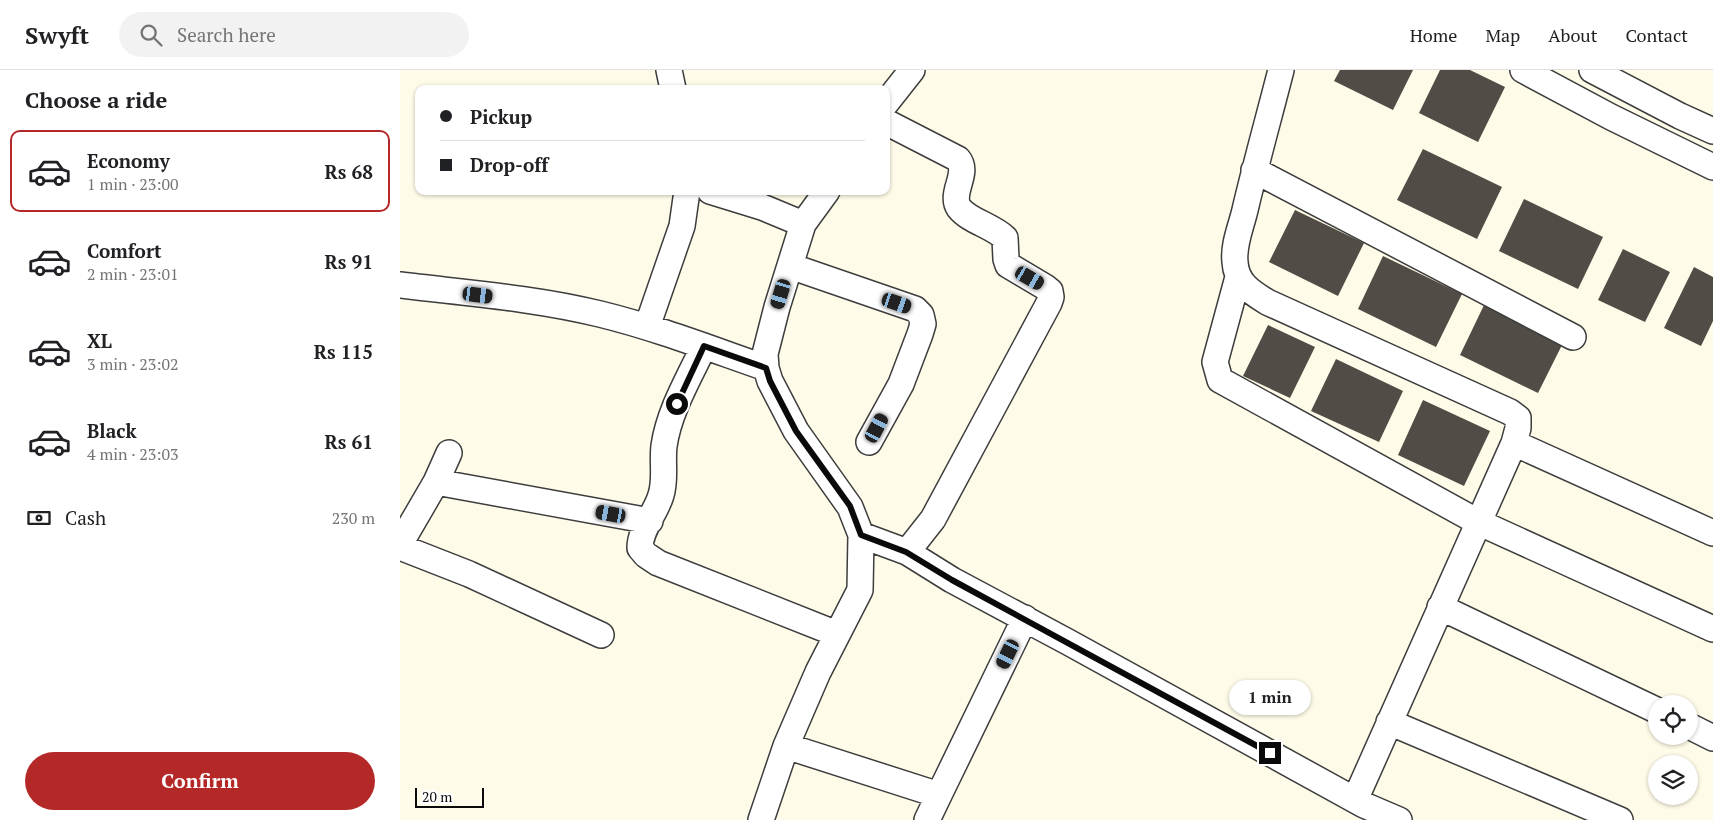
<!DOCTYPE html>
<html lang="en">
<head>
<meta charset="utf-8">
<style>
  :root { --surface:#fff; --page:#f2f2f2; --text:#202124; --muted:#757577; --line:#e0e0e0; --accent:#b52828 }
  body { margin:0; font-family:"PT Serif",serif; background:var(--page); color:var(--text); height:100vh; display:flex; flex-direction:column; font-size:19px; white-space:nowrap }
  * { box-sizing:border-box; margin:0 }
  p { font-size:16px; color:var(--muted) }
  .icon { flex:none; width:28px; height:28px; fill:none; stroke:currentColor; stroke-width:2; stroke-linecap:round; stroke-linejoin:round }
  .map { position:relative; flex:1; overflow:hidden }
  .details { display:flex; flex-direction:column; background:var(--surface); width:400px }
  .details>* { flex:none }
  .guide { position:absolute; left:15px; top:15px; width:475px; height:110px; border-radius:10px; box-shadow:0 1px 4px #0004; display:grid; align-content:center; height:110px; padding:0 25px; background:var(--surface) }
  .fabs { position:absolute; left:1248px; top:625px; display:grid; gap:10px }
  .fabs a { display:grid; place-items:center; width:50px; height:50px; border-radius:50%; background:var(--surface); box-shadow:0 1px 4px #0004; font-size:25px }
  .scale { position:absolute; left:15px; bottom:12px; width:69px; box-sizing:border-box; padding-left:5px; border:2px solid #0a0a0a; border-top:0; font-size:14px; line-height:18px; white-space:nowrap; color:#0a0a0a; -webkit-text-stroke:4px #fff; paint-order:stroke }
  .end { position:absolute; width:22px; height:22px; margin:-11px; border:6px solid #0a0a0a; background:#fff; box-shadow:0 0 0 2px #fff }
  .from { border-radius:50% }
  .bubble { position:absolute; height:35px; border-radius:18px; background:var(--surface); box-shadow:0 1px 4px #0004; font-size:16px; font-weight:700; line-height:35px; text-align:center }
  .car { position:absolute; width:15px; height:30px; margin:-15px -8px; border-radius:6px; box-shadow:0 0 4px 1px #0007; background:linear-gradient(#222 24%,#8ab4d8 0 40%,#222 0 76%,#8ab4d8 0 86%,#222 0) }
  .guide b { display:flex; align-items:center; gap:18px; height:48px; font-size:19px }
  .guide b+b { border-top:1px solid var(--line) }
  .guide i { width:12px; height:12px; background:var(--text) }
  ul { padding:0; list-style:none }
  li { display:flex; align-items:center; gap:15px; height:82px; margin:0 10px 8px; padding:0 15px; border:2px solid transparent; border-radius:10px }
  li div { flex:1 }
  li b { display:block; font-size:19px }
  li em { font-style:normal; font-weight:700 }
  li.on { border-color:var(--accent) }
  li>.icon { width:45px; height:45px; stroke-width:1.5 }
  h2 { padding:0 25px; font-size:22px; line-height:60px }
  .pay { display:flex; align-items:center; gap:12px; height:55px; padding:0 25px; font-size:19px }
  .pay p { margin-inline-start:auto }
  .cta { display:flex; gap:10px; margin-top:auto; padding:10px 25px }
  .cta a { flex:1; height:58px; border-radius:30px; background:var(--accent); color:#fff; font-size:20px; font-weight:700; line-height:58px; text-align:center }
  header { display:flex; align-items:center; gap:30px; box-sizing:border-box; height:70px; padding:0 25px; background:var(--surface); border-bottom:1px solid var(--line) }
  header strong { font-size:24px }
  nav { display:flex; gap:28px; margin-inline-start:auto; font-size:18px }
  .search { width:350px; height:45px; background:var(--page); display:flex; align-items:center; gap:12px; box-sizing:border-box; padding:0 18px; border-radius:28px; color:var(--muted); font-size:19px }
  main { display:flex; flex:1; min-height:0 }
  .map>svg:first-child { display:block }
  .building { fill:#524c47 }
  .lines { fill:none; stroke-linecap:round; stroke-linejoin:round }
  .minor-casing { stroke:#3d3d3d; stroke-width:28 }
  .minor { stroke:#fff; stroke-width:25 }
  .route { stroke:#0a0a0a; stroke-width:6 }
</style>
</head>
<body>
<header>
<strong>Swyft</strong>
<div class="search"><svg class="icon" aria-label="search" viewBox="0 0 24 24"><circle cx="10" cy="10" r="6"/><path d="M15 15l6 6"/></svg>Search here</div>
<nav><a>Home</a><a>Map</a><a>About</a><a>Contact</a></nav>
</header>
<main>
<section class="details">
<h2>Choose a ride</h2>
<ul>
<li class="on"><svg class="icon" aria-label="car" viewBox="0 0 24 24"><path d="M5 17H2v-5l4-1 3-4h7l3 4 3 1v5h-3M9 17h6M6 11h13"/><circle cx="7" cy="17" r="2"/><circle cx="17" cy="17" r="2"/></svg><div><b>Economy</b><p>1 min · 23:00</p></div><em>Rs 68</em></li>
<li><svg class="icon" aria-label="car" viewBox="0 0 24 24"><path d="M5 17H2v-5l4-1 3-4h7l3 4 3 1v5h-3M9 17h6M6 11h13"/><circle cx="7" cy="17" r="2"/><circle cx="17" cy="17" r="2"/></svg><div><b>Comfort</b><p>2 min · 23:01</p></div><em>Rs 91</em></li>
<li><svg class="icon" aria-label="car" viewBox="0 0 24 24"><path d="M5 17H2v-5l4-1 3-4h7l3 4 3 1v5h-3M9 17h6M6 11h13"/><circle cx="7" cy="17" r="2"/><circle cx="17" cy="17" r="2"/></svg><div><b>XL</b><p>3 min · 23:02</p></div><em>Rs 115</em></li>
<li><svg class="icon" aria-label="car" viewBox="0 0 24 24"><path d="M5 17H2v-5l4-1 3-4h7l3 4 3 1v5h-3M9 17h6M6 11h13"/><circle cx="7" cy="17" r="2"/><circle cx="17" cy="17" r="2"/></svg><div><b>Black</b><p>4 min · 23:03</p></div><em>Rs 61</em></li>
</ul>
<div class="pay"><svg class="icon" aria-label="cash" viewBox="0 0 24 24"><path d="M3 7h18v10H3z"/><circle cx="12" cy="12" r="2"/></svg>Cash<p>230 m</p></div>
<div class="cta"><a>Confirm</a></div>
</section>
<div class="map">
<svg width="1313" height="750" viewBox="0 0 1313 750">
  <rect width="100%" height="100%" fill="#fefbe8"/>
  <!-- building -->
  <path class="building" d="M940,0H1013L993,40L934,11Z
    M1040,0H1070L1105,17L1078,72L1019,43Z
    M1023,79L1102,117L1077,169L997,130Z
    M1124,129L1203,167L1178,219L1099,181Z
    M895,140L964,173L938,226L869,192Z
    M1223,179L1270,202L1245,252L1198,230Z
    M983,186L1062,224L1036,277L958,239Z
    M1294,197L1313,207V251L1301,276L1264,258Z
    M1085,233L1164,271L1138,323L1060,285Z
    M868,255L915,277L890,328L843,306Z
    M936,289L1003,321L979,372L911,341Z
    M1023,330L1090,361L1064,416L998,385Z"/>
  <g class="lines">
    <!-- minor casing -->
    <g class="minor-casing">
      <path id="minor" d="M269,0L273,19
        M881,0C869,47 856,93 845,140C841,157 833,175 835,192C836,213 851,222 867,232L1110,342L1118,348V358L1114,373
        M1123,0L1211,47L1313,97
        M1192,0L1280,46L1313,61
        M486,33L512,0
        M486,52L558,89C570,103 549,123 559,138C569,151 593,156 605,168L606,189L608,195L645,217L650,221L651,227L649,233L533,449L507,482
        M854,100L1173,267
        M310,121L362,137L403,154
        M390,196L515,239L521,245L523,254L520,264L501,314L469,372
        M838,207L815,292L820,310L1078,452L1313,559
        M0,215C66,223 135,228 200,244C257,258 311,279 366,298
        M247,257L282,156L287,121
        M304,276C289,308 269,341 264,376C262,392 266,410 261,425C256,443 240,459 240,478L246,485L258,493L437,564
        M36,412L250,451
        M461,465L507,482L552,510L668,572L964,735L999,750
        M0,474L36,412L49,383
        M0,477L69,504L201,565
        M1040,537L1256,640
        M989,652L1220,750
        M1289,656L1313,668
        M386,676L539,725L527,750
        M539,725L625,548
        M955,730L1114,373L1313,463
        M361,750L386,676L418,602L460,520L461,465L450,437L396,361L370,311L366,298L365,284L377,237L403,154L427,121"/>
    </g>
    <!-- minor -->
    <use href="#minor" class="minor"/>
  </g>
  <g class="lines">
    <!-- route -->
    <path class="route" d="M277,334L304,276L366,298L370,311L396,361L450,436L461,465L506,482L552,510L870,683"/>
  </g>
</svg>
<div class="fabs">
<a><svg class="icon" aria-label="locate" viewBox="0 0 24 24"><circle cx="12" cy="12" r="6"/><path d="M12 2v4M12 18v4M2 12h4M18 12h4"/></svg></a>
<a><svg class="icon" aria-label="layers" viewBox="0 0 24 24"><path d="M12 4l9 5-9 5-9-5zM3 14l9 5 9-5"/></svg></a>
</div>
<div class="scale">20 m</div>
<i class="end from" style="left:277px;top:334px"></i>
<i class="end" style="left:870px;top:683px"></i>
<div class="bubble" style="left:829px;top:610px;width:82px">1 min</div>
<i class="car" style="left:630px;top:208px;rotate:120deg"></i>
<i class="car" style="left:381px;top:224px;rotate:197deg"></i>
<i class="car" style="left:78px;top:225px;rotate:97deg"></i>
<i class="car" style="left:497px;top:233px;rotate:109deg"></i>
<i class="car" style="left:477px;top:358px;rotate:28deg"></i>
<i class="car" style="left:211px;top:444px;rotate:280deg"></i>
<i class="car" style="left:608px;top:584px;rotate:206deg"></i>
<div class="guide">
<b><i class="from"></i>Pickup</b>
<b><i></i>Drop-off</b>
</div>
</div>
</main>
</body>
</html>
